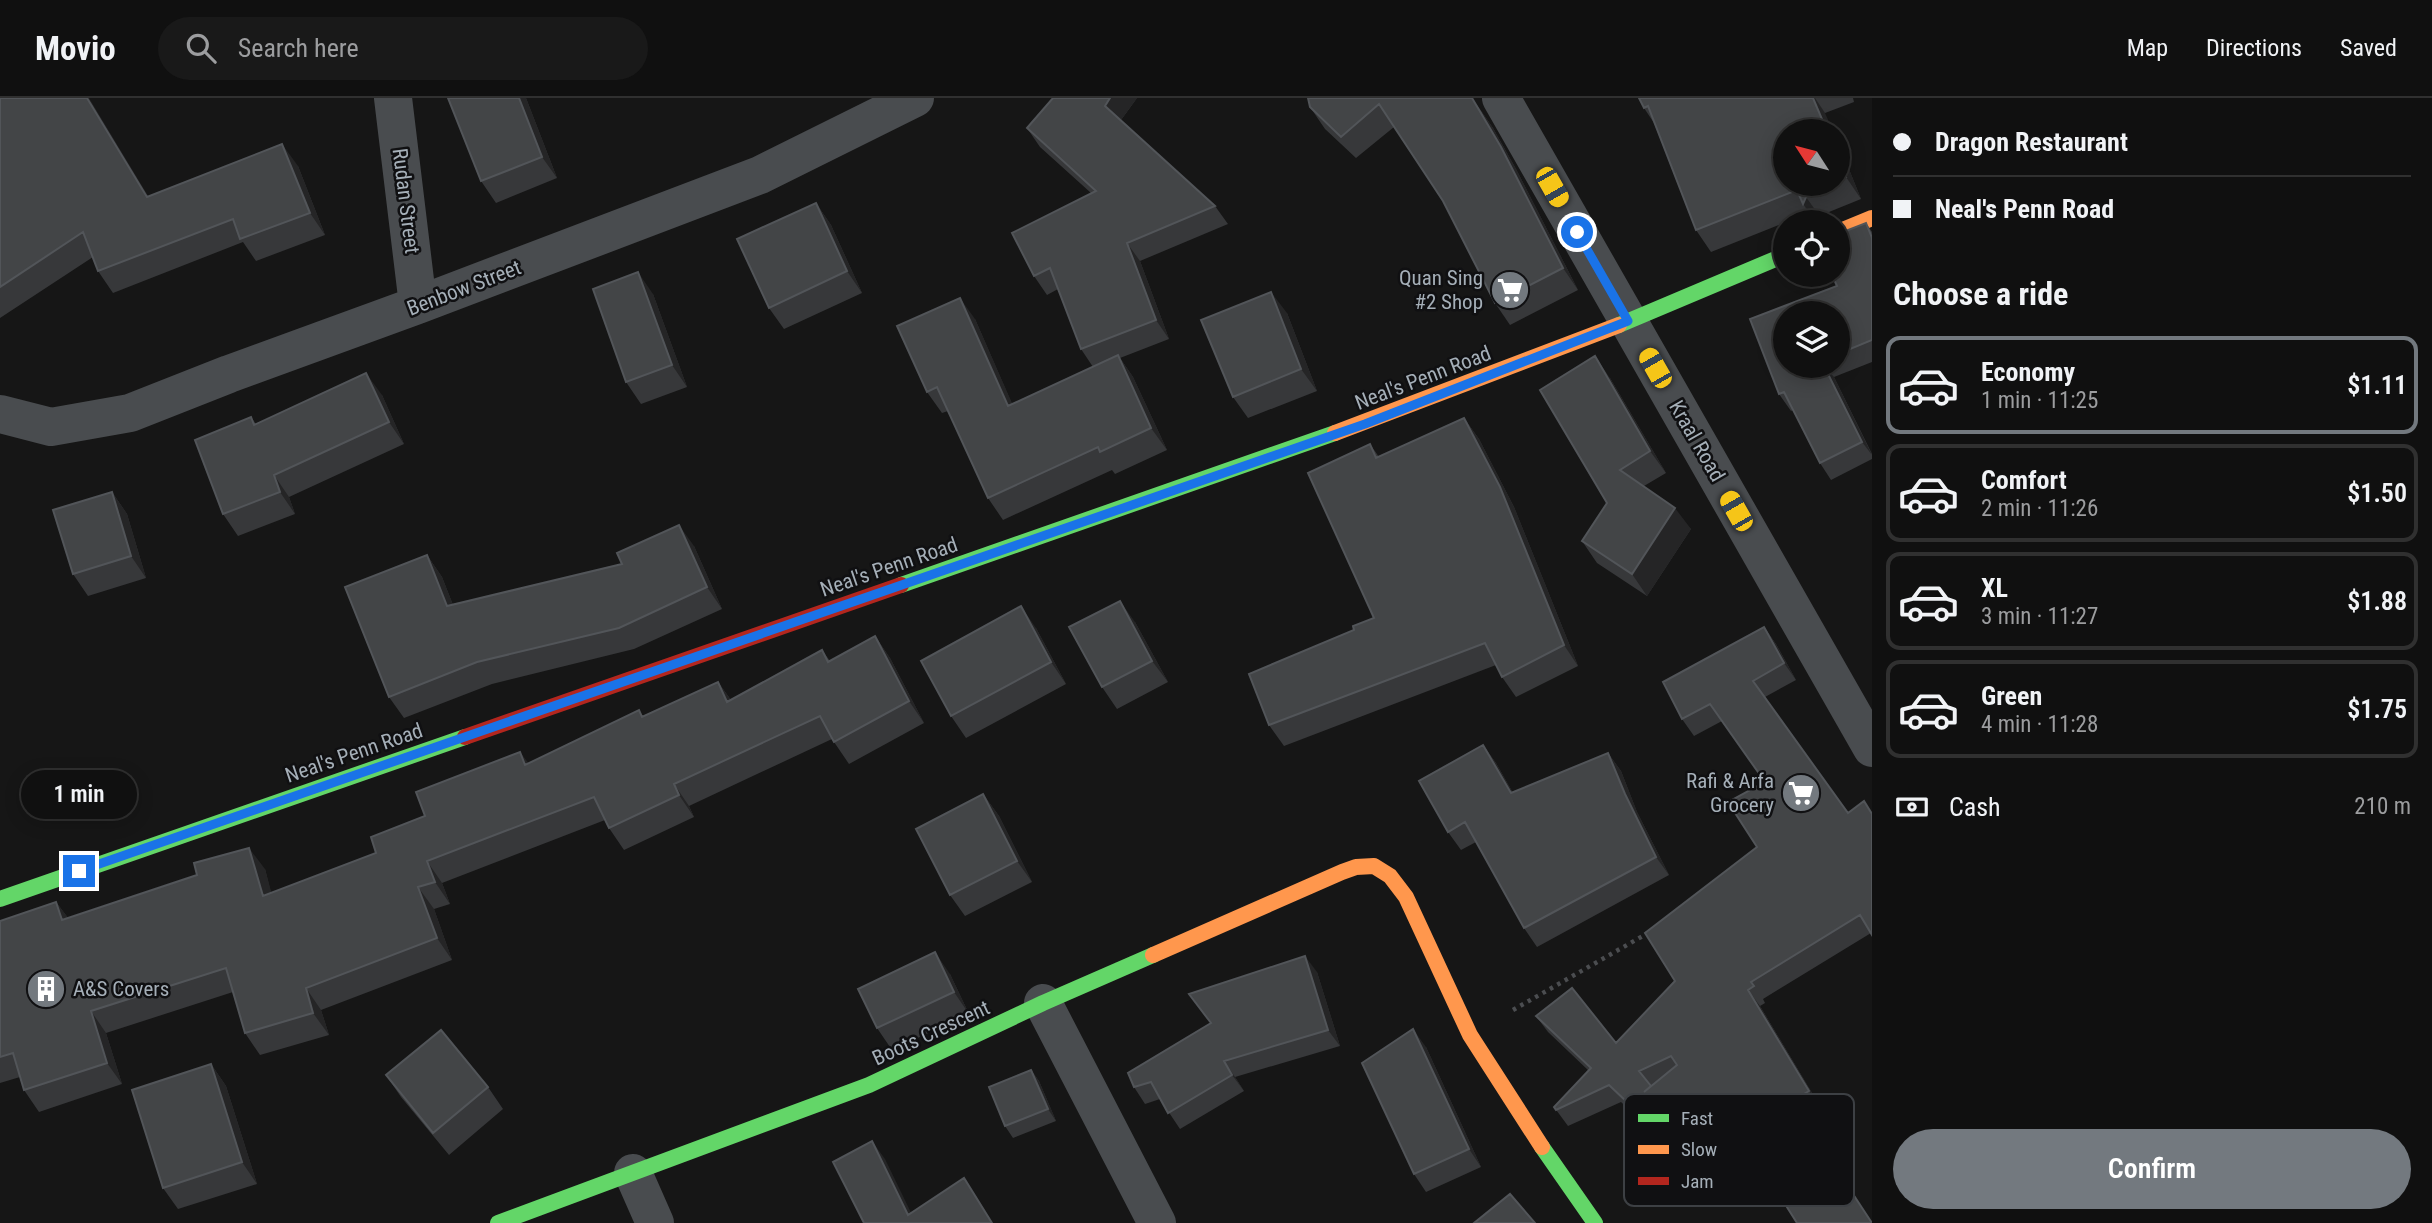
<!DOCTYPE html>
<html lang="en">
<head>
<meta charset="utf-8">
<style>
  :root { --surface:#101010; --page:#191919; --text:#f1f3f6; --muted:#9c9d9f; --line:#303030; --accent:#73797f }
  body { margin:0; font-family:"Roboto Condensed",sans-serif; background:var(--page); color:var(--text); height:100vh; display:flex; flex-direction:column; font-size:26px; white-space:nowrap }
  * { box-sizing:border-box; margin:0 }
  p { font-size:23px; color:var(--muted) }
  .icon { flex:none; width:38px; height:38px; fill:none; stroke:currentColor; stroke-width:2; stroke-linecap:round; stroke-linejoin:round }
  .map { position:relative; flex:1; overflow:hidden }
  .drawer { display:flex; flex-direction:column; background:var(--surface); width:560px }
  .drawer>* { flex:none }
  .hud { display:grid; align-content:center; height:154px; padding:0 21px; background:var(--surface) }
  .needle { width:46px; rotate:306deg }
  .controls { position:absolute; left:1773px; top:21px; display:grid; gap:14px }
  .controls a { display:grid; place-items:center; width:77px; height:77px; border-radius:50%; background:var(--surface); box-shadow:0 4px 18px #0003,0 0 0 2px var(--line); font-size:35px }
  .end { position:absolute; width:32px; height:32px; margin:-16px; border:9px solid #1a73e8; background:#fff; box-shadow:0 0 0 4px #fff }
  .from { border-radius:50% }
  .bubble { position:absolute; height:49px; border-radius:24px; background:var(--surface); box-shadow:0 4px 18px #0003,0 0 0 2px var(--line); font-size:23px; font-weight:600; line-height:49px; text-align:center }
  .car { position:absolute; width:21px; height:42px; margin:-21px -10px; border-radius:9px; box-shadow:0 0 5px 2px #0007; background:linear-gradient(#f5c518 24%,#345 0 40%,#f5c518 0 76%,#345 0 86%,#f5c518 0) }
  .hud b { display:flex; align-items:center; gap:24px; height:66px; font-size:26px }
  .hud b+b { border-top:2px solid var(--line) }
  .hud i { width:18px; height:18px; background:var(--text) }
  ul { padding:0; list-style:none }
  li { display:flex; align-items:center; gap:21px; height:98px; margin:0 14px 10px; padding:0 7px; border:4px solid var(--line); border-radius:14px }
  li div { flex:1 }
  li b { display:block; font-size:26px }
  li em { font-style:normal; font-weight:600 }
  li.selected { border-color:var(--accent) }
  li>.icon { width:63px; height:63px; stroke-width:1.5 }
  h2 { padding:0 21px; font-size:32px; line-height:84px }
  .pay { display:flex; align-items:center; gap:18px; height:77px; padding:0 21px; font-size:26px }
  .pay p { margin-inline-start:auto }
  .button { display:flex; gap:14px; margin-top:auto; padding:14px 21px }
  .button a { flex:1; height:80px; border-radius:42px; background:var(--accent); color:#fff; font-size:28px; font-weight:600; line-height:80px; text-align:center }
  header { display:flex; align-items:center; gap:42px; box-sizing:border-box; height:98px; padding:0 35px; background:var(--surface); border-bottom:2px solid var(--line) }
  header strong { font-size:33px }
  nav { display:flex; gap:38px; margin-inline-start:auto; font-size:24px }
  .search { width:490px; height:63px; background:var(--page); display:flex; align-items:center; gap:18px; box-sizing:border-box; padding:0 24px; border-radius:38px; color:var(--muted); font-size:26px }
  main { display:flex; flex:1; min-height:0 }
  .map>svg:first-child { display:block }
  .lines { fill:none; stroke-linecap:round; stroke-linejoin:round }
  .path { stroke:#4b4d50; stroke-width:4.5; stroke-dasharray:3.5 5; stroke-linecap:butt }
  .street { stroke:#494c4f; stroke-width:38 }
  .fast { stroke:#63d668; stroke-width:16 }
  .slow { stroke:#ff974d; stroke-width:16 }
  .jam { stroke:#b3261e; stroke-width:16 }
  .wall { fill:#37383a; fill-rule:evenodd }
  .shaded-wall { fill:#252526 }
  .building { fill:#434547; stroke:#525559; stroke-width:2; fill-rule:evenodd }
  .route { stroke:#1a73e8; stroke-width:9 }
  .labels { text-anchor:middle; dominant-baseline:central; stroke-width:5; stroke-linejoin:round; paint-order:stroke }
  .street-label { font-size:21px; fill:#a5afb8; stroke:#101012 }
  .poi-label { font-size:21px; fill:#a5afb8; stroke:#101012; text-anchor:end }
  .key { fill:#101012; stroke:#3d4044; stroke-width:2 }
  .key-label { font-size:19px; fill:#a5afb8 }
</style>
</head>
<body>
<header>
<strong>Movio</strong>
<div class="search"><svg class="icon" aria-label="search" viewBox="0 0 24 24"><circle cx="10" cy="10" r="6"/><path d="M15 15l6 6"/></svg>Search here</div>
<nav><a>Map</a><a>Directions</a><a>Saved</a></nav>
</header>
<main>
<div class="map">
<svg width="1872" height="1125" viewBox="0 0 1872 1125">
  <rect width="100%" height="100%" fill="#161616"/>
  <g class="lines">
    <!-- path -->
    <path class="path" d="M1513,912L1648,835"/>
    <!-- street -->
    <path class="street" d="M393,0L418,207
      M1501,0L1872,650
      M0,316L51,329L130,315L229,276L418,207L760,77L915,0
      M1043,905L1157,1125
      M633,1075L655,1125"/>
    <!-- fast -->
    <path class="fast" d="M1619,227L1785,157
      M901,487L1335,335
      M0,801L465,639
      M1542,1049L1595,1125
      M498,1125L869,987L1043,905L1153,857"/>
    <!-- slow -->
    <path class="slow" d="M1838,134L1872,120
      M1335,335L1619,227
      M1153,857L1342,774L1356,769L1374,768L1390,778L1406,799L1470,937L1542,1049"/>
    <!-- jam -->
    <path class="jam" d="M465,639L901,487"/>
  </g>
  <!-- wall -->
  <path class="wall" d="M0,0L149,99L298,68L325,137L256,163L243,144L113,195L98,173L93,159L0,220Z
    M526,0L557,80L496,105L481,83Z
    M1137,0L1121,22L1215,108L1228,126L1140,163L1169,241L1120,260L1133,279L1167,352L1115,376L1112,372L1003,422L988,400L948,313L942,315L927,294L975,221L1012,306L1093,269L1081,251L1058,191L1047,197L1034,178L1091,95L1040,49L1027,30Z
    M1472,0L1493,30L1516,71L1578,192L1510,227L1495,205L1443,103L1394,29L1356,60L1325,31L1310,9Z
    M1639,0H1853L1854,4L1825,15L1785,86H1838V44L1861,101L1829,114L1821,120L1819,124H1816L1809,115L1711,154L1696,132L1654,25L1644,10Z
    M816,105L831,127L862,195L784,231L769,210Z
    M1866,125L1872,134V264L1834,279L1872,356V361L1831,382L1820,365L1793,312L1791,313L1779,296L1750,221L1837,188L1832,177H1838V136ZM1785,215H1838V268H1785Z
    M653,196L687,289L641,306L626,284Z
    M1287,215L1317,293L1248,320L1233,299Z
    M1610,280L1666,375L1644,388L1691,431L1647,498L1597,465L1582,443L1607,405Z
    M382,297L404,346L289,399L295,416L238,438L223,416L251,319L256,326Z
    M1464,320L1479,341L1514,409L1578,568L1516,599L1502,579L1496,567L1284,648L1269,627L1354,532L1374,520L1370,346L1379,359Z
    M112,394L127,416L146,480L88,498L73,476Z
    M694,448L722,511L634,551L492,586L404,620L389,599L427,457L442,479L453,507Z
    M1135,524L1168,584L1117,611L1102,589Z
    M1764,529L1776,546L1796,582L1765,599L1871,835L1763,901L1765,905L1760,908L1821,1010L1689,1087L1658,1039L1621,1004L1568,1028L1554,1009L1589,973L1548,934L1536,918L1616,945L1675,883L1757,749L1765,684L1722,623L1694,638L1682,621Z
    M1036,530L1066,586L966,640L951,618Z
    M875,538L890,560L924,625L849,666L832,641L689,708L694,719L624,752L609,730L605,722L442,785L450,806L434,811L452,862L321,912L329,937L260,957L245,935L233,894L106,935L122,986L39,1014L24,992L20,979L0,985V823L56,804L68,820L197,777L265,771L271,795L376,755L425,718L529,666L643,618L718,584L731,602L822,552L830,563Z
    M1483,647L1496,665L1513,695L1608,655L1621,673L1637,714L1669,777L1537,849L1524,830L1476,744L1461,752L1448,734Z
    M983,696L999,718L1032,784L965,818L950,797Z
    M1317,874L1340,948L1235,979L1244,993L1180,1031L1160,1001L1145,1006L1134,989L1210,926Z
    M950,876L969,916L892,952L877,930Z
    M1426,949L1481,1069L1426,1094L1414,1076Z
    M211,966L226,988L257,1086L178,1111L163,1090Z
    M1031,972L1039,983L1056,1023L1013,1040L1005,1028Z
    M386,977L488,989L503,1011L449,1057L401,999Z"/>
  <!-- shaded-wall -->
  <path class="shaded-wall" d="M87,0H89L162,121L147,99Z
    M519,0H526L557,80L542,59Z
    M1110,0H1137L1118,26L1105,8Z
    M1813,0H1815L1825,15L1833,33H1827Z
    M1478,8L1493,30L1516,71L1578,192L1563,170Z
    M1838,44L1861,101L1846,79L1838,60Z
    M282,46L298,68L325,137L310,115Z
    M1806,99L1821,120L1819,124H1816L1803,106Z
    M816,105L831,127L862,195L847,173Z
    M1127,145L1140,163L1169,241L1156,222Z
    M638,174L653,196L687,289L672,267Z
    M1271,194L1287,215L1317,293L1301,271Z
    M960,200L975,221L1023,330L1008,308Z
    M1118,257L1133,279L1167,352L1151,330Z
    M1595,258L1610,280L1666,375L1650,353Z
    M1824,268L1834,279L1872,357L1862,344Z
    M366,275L382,297L404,346L389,324Z
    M1464,320L1479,341L1514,409L1578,568L1564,547Z
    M274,377L289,399L295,416L280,394Z
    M112,394L127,416L146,480L131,458Z
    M1675,410L1691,431L1647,498L1632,476Z
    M679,427L694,448L722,511L707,489Z
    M427,457L442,479L462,530L447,508Z
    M1120,503L1135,524L1168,584L1152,563Z
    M1021,508L1036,530L1066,586L1051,564Z
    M1764,529L1776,546L1796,582L1784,565Z
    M875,538L890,560L924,625L909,603Z
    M718,584L733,605L727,604Z
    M1483,647L1496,665L1524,714L1511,695Z
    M520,654L536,675L525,667Z
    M1608,655L1621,673L1637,714L1669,777L1656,759L1625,696Z
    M674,686L689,708L694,719L679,697Z
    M983,696L999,718L1032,784L1017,763Z
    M249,750L265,771L278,819L263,798Z
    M427,763L442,785L450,806L435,784Z
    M418,789L434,811L452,862L437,840Z
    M56,804L72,825L62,822Z
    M935,854L950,876L969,916L954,894Z
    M1305,858L1317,874L1340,948L1328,932Z
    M306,890L321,912L329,937L313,915Z
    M1748,892L1760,908L1821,1010L1809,993Z
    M91,913L106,935L122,986L107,965Z
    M1413,931L1426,949L1481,1069L1469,1051Z
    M1224,963L1235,979L1244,993L1232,977Z
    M211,966L226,988L257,1086L242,1064Z
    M1031,972L1039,983L1056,1023L1048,1011Z
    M1792,1003L1804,1020L1872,1125Z
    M872,1043L885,1061L916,1125L908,1117Z"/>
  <!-- building -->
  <path class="building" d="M0,0H87L147,99L282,46L310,115L240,141L233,121L98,173L83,134L0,189Z
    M448,0H519L542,59L481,83Z
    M1053,0H1110L1105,8L1215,108L1127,145L1156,222L1081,251L1050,170L1034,178L1012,135L1096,93L1027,30Z
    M1308,0H1472L1501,49L1563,170L1495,205L1443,103L1379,6L1341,39L1310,9Z
    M1639,0H1813L1827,33H1785V86H1830L1814,92L1806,99L1803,106L1797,92L1696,132L1648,8L1644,10Z
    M1838,60L1846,79L1838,83Z
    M816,105L847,173L769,210L737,141Z
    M1866,125L1872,140V242L1838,256V215H1785V268H1824L1862,344L1820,365L1784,294L1779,296L1750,221L1837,188L1832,177H1838V136Z
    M638,174L672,267L626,284L593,191Z
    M1271,194L1301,271L1233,299L1201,222Z
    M960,200L1008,308L1118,257L1151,330L1100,354L1098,349L988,400L937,289L927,294L897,228Z
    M1595,258L1650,353L1620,372L1675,410L1632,476L1582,443L1607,405L1540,292Z
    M366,275L389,324L274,377L280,394L223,416L195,342L251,319L254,327Z
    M1464,320L1500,389L1564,547L1502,579L1485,545L1269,627L1249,576L1354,532L1353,528L1374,520L1308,375L1370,346L1376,360Z
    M112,394L131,458L73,476L53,412Z
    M679,427L707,489L619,530L477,564L389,599L345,489L427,457L447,508L622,466L617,455Z
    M1120,503L1152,563L1102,589L1069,529Z
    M1021,508L1051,564L951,618L921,563Z
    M1764,529L1784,565L1753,583L1848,715L1864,703L1872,716V837L1860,817L1751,884L1754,888L1748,892L1809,993L1792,1003L1872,1125H1797L1739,1033L1677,1070L1650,1026L1609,987L1556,1012L1554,1009L1591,970L1536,918L1572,890L1616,945L1675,883L1645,835L1757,749L1728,704L1765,684L1710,606L1682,621L1663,584ZM1671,958L1677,967L1644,994L1651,988L1639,973Z
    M875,538L909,603L834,644L820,618L674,686L679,697L609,730L594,699L427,763L435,784L418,789L437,840L306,890L313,915L245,935L226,870L91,913L107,965L24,992L13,955L0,959V823L56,804L62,822L197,777L194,765L249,750L263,798L376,755L371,739L425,718L416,694L520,654L525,667L639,612L642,619L718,584L727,604L822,552L828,564Z
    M1483,647L1511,695L1608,655L1625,696L1656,759L1524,830L1465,724L1448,734L1419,683Z
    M983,696L1017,763L950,797L916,731Z
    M935,854L954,894L877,930L858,891Z
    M1305,858L1328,932L1224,963L1232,977L1168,1015L1151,984L1134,989L1128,975L1211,925L1189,896Z
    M1413,931L1469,1051L1414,1076L1362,965Z
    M441,932L488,989L433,1035L386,977Z
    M211,966L242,1064L163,1090L132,992Z
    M1031,972L1048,1011L1005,1028L989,989Z
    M872,1043L908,1117L964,1080L992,1125H864L833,1064Z
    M1510,1096L1535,1125H1474Z"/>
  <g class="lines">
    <!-- route -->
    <path class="route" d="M79,773L1365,326L1628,223L1577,134"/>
  </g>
  <!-- icons -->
  <defs>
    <g id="supermarket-disc" transform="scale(2.0125)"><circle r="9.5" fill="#73797f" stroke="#101012"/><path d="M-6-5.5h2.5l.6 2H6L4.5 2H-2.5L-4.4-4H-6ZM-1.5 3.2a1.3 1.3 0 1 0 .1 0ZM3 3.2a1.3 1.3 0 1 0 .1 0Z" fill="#fff"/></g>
    <g id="building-disc" transform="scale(2.0125)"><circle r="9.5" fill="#73797f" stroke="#101012"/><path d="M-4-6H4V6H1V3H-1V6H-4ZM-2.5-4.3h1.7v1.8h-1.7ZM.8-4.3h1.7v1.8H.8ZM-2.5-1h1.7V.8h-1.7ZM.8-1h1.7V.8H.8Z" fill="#fff"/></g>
  </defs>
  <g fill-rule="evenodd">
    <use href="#supermarket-disc" x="1510" y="192"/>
    <use href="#supermarket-disc" x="1801" y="695"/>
    <use href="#building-disc" x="46" y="891"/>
  </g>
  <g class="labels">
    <!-- street labels -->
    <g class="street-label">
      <text transform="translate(406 103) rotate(83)">Rudan Street</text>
      <text transform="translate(464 190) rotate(-21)">Benbow Street</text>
      <text transform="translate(1423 280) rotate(-21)">Neal's Penn Road</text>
      <text transform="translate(1697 343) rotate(60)">Kraal Road</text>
      <text transform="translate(889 469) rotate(-19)">Neal's Penn Road</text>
      <text transform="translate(354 655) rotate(-19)">Neal's Penn Road</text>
      <text transform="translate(931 935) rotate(-25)">Boots Crescent</text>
    </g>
    <!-- poi labels -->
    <g class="poi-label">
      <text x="1483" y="180">Quan Sing<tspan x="1483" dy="24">#2 Shop</tspan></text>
      <text x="1774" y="683">Rafi &amp; Arfa<tspan x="1774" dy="24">Grocery</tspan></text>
      <text x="73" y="891" text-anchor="start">A&amp;S Covers</text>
    </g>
  </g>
  <!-- legend -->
  <rect x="1624" y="996" width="230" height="112" rx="10" class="key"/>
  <rect x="1638" y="1016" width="31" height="8" fill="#63d668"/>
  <rect x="1638" y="1047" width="31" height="9" fill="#ff974d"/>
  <rect x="1638" y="1079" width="31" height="8" fill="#b3261e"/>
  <g class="key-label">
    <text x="1681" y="1027">Fast</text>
    <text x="1681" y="1058">Slow</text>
    <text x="1681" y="1090">Jam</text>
  </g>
</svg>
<div class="controls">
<a><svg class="needle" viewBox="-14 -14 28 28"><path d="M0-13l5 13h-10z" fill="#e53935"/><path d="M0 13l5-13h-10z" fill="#9c9d9f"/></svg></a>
<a><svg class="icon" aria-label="locate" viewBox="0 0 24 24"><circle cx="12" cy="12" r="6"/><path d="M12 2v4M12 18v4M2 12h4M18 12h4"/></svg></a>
<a><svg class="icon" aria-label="layers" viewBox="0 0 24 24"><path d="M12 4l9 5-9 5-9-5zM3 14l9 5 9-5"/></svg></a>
</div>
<i class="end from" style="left:1577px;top:134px"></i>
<i class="end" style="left:79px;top:773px"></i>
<div class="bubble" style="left:21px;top:672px;width:116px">1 min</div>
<i class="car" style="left:1552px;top:89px;rotate:150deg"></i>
<i class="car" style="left:1655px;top:270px;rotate:330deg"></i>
<i class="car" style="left:1736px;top:413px;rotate:330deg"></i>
</div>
<section class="drawer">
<div class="hud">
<b><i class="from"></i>Dragon Restaurant</b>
<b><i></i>Neal's Penn Road</b>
</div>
<h2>Choose a ride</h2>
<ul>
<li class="selected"><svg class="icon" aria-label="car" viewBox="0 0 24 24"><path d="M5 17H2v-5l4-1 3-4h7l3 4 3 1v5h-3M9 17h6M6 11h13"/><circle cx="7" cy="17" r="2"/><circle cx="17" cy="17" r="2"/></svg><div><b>Economy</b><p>1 min · 11:25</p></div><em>$1.11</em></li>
<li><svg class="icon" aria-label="car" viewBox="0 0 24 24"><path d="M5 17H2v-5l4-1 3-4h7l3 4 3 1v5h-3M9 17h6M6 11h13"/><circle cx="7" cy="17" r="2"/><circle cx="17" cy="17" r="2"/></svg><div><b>Comfort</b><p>2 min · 11:26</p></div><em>$1.50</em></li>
<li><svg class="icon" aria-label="car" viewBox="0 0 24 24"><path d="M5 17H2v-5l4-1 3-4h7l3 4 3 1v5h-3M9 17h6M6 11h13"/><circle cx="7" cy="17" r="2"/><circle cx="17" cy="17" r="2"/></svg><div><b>XL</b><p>3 min · 11:27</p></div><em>$1.88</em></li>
<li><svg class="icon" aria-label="car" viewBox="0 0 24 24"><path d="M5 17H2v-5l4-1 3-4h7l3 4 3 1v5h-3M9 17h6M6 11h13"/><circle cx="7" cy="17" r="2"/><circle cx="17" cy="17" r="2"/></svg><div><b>Green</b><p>4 min · 11:28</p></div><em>$1.75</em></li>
</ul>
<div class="pay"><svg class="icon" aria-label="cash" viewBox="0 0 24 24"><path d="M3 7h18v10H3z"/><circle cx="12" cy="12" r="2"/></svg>Cash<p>210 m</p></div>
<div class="button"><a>Confirm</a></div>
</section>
</main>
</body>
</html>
